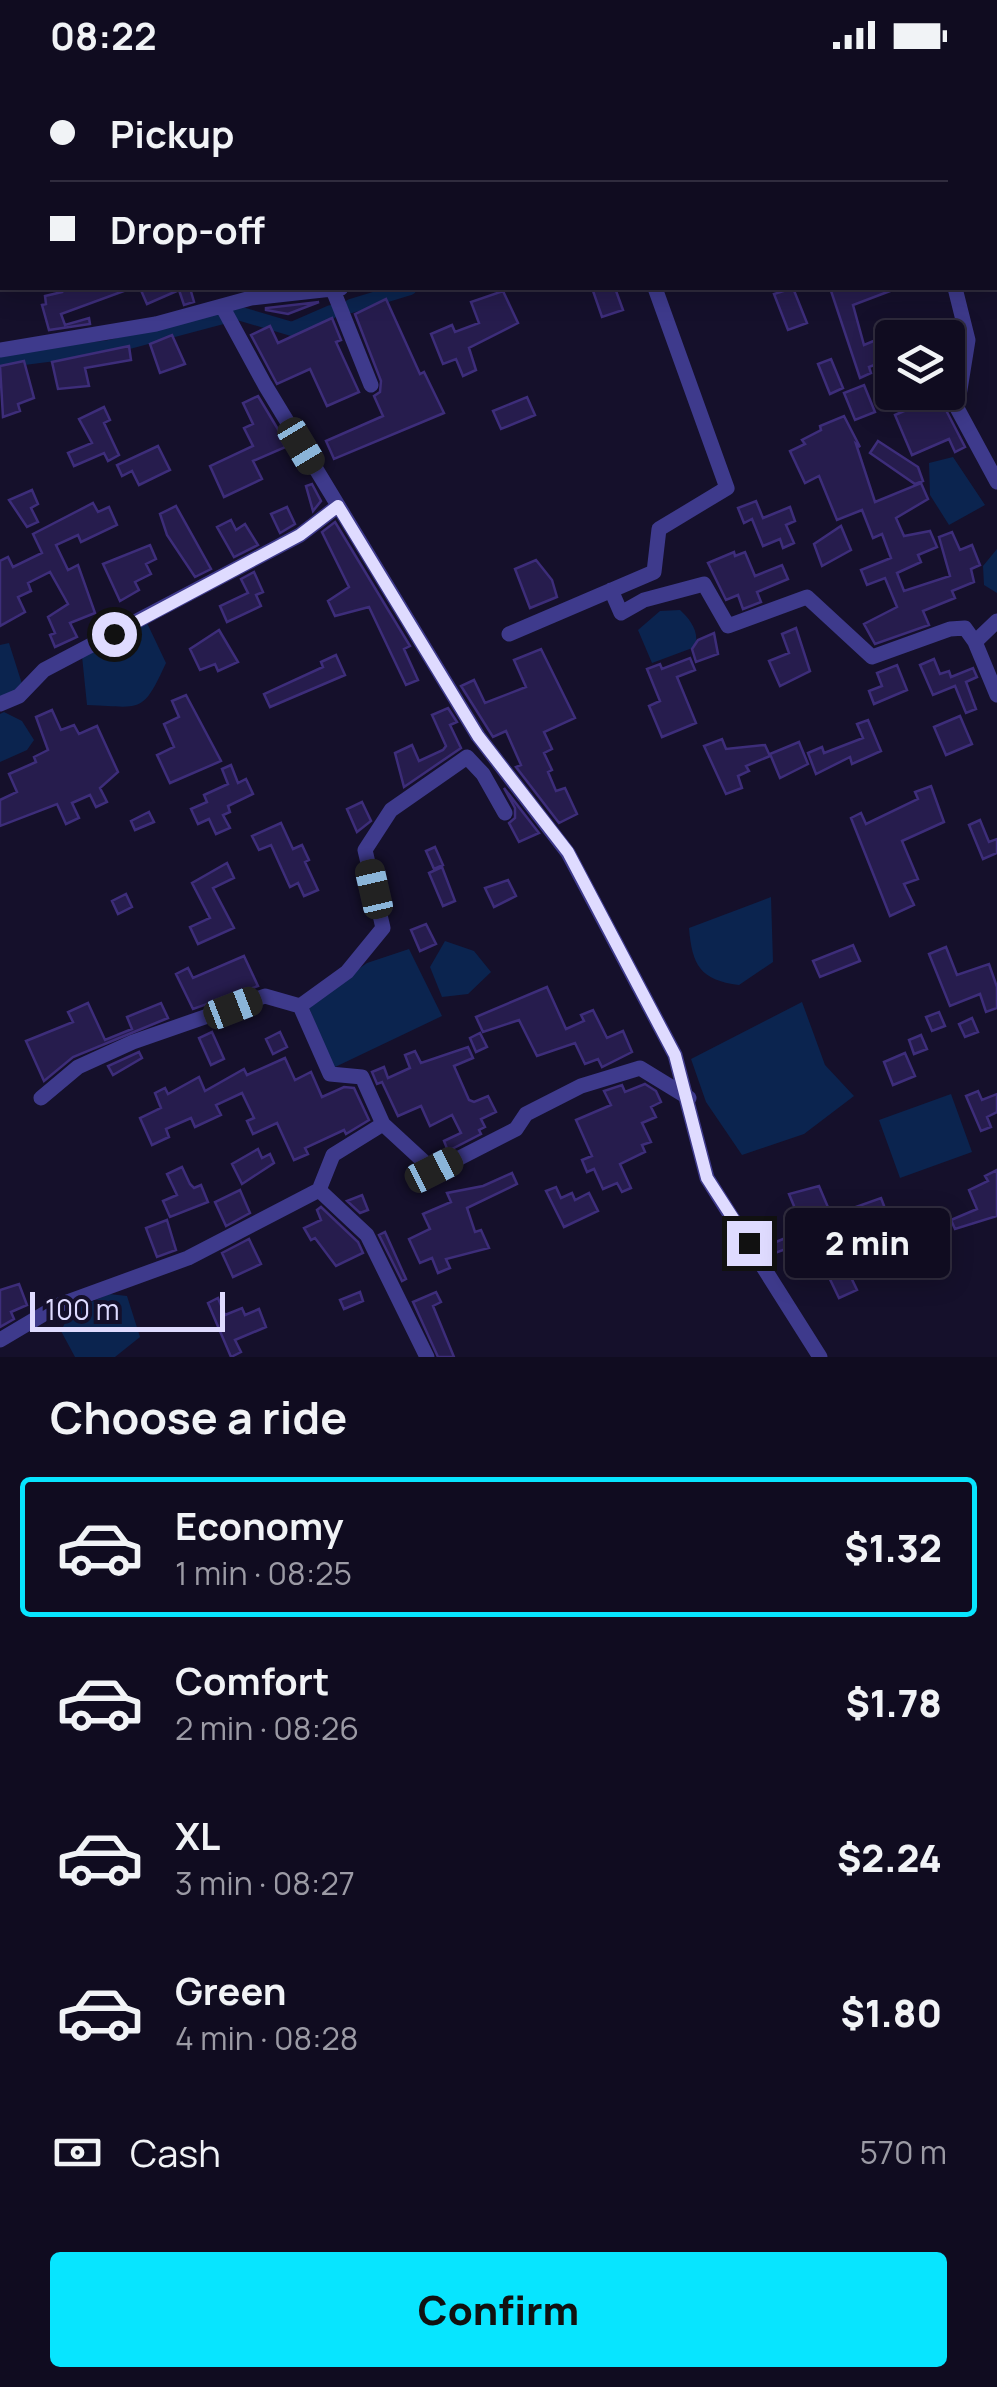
<!DOCTYPE html>
<html lang="en">
<head>
<meta charset="utf-8">
<style>
  :root { --surface:#100c20; --page:#191529; --text:#f1f3f6; --muted:#9c9ba5; --line:#302c3e; --accent:#07e5ff }
  body { margin:0; font-family:Manrope,sans-serif; background:var(--page); color:var(--text); height:100vh; display:flex; flex-direction:column; font-size:38px; white-space:nowrap }
  * { box-sizing:border-box; margin:0 }
  p { font-size:32px; color:var(--muted) }
  .icon { flex:none; width:55px; height:55px; fill:none; stroke:currentColor; stroke-width:2; stroke-linecap:round; stroke-linejoin:round }
  .map { position:relative; height:1287px; overflow:hidden }
  .drawer { display:flex; flex-direction:column; background:var(--surface); flex:1 }
  .drawer>* { flex:none }
  .guide { position:absolute; left:0px; top:0px; width:998px; height:220px; box-shadow:0 5px 25px #0003,0 0 0 2px var(--line); display:grid; align-content:center; height:220px; padding:0 50px; background:var(--surface) }
  .tools { position:absolute; left:875px; top:250px; display:grid; gap:20px }
  .tools a { display:grid; place-items:center; width:90px; height:90px; border-radius:10px; background:var(--surface); box-shadow:0 5px 25px #0003,0 0 0 2px var(--line); font-size:50px }
  .scale { position:absolute; left:30px; bottom:25px; width:195px; box-sizing:border-box; padding-left:10px; border:5px solid #dfdbff; border-top:0; font-size:28px; line-height:35px; white-space:nowrap; color:#dfdbff; -webkit-text-stroke:8px #15102b; paint-order:stroke }
  .end { position:absolute; width:45px; height:45px; margin:-22px; border:12px solid #dfdbff; background:#111; box-shadow:0 0 0 5px #111 }
  .from { border-radius:50% }
  .bubble { position:absolute; height:70px; border-radius:10px; background:var(--surface); box-shadow:0 5px 25px #0003,0 0 0 2px var(--line); font-size:32px; font-weight:800; line-height:70px; text-align:center }
  .car { position:absolute; width:30px; height:60px; margin:-30px -15px; border-radius:12px; box-shadow:0 0 8px 2px #0007; background:linear-gradient(#222 24%,#8ab4d8 0 40%,#222 0 76%,#8ab4d8 0 86%,#222 0) }
  .guide b { display:flex; align-items:center; gap:35px; height:95px; font-size:38px }
  .guide b+b { border-top:2px solid var(--line) }
  .guide i { width:25px; height:25px; background:var(--text) }
  ul { padding:0; list-style:none }
  li { display:flex; align-items:center; gap:30px; height:140px; margin:0 20px 15px; padding:0 30px; border:5px solid transparent; border-radius:10px }
  li div { flex:1 }
  li b { display:block; font-size:38px }
  li em { font-style:normal; font-weight:800 }
  li.current { border-color:var(--accent) }
  li>.icon { width:90px; height:90px; stroke-width:1.5 }
  h2 { padding:0 50px; font-size:45px; line-height:120px }
  .pay { display:flex; align-items:center; gap:25px; height:110px; padding:0 50px; font-size:38px }
  .pay p { margin-inline-start:auto }
  .primary-button { display:flex; gap:20px; margin-top:auto; padding:20px 50px }
  .primary-button a { flex:1; height:115px; border-radius:10px; background:var(--accent); color:#111; font-size:40px; font-weight:800; line-height:115px; text-align:center }
  .status { display:flex; justify-content:space-between; align-items:center; height:70px; padding:0 50px; background:var(--surface); direction:ltr }
  .status svg { height:28px; fill:currentColor }
  .map>svg:first-child { display:block }
  .water { fill:#0b244f }
  .lines { fill:none; stroke-linecap:round; stroke-linejoin:round }
  .stream { stroke:#0b244f; stroke-width:4 }
  .canal { stroke:#0b244f; stroke-width:14 }
  .building { fill:#261c4d; stroke:#3d2d7a; stroke-width:2.5 }
  .minor { stroke:#3e3a8c; stroke-width:15 }
  .route { stroke:#dfdbff; stroke-width:12 }
</style>
</head>
<body>
<div class="status"><b>08:22</b><svg viewBox="0 0 49 12"><path d="M0 12V9h3v3zM5 12V6h3v6zM10 12V3h3v9zM15 12V0h3v12zM26 1h20v11H26zM47 4h2v5h-2z"/></svg></div>
<div class="map">
<svg width="997" height="1287" viewBox="0 0 997 1287">
  <rect width="100%" height="100%" fill="#15102b"/>
  <!-- water -->
  <path class="water" d="M953,387L985,435L949,455L930,425L929,393Z
    M997,479V523L984,515L983,496Z
    M680,540C690,549 700,562 695,577L652,593L638,560L660,541Z
    M147,553L166,593C142,645 142,637 87,635L82,586Z
    M9,573L23,617L0,633V575Z
    M4,642L22,651L34,670L27,680L0,692V644Z
    M771,827L773,892L739,915C700,910 692,895 689,858Z
    M445,871L474,881L491,902L468,924L442,927L430,897Z
    M409,879L442,946L333,998L308,935L367,893Z
    M802,932L825,995L854,1026L804,1064L742,1085L706,1032L691,989Z
    M951,1024L972,1082L900,1108L879,1050Z
    M109,1224L127,1226L140,1267L115,1287H75L61,1261L71,1241Z"/>
  <g class="lines">
    <!-- stream -->
    <path class="stream" d="M995,104H997"/>
    <!-- canal -->
    <path class="canal" d="M351,236L410,218
      M0,291L110,277L238,243L292,259L331,242"/>
  </g>
  <!-- building -->
  <path class="building" d="M61,218H123L124,221L61,244L65,255L89,248L90,254L49,260L42,235L46,234L45,226L62,222Z
    M140,218H190L194,232L184,235L179,220L147,234Z
    M592,218H615L623,240L602,247Z
    M793,218L807,253L788,260L774,224Z
    M830,218H898L853,235L864,275L917,253L923,268H892V288L869,297L871,303L860,308Z
    M503,221L518,253L469,278L476,300L463,306L456,289L443,294L431,264L452,255L455,262L479,253L471,232Z
    M386,229L420,304L424,302L444,343L334,389L326,371L383,346L374,326L380,322L381,311L355,244Z
    M319,232L288,244L266,240V238Z
    M332,248L341,270L336,272L359,322L327,336L310,299L277,314L251,265L270,256L278,273Z
    M172,265L185,294L160,303L150,274Z
    M129,276L131,290L85,298L89,316L58,319L52,292Z
    M831,289L843,318L830,324L818,294Z
    M24,291L34,328L18,334L20,341L3,347L0,296Z
    M864,315L875,342L855,350L844,323Z
    M947,322V342L965,377L955,382L949,369L912,385L895,345Z
    M258,326L288,376L253,391L262,409L224,427L210,396L253,376L244,358L253,354L243,333Z
    M527,327L535,345L501,359L493,341Z
    M104,337L110,350L104,353L119,385L108,391L104,383L74,396L68,383L92,373L79,349Z
    M844,346L860,377L856,374L875,432L921,413L928,429L896,448L904,466L930,461L937,477L918,485L921,492L897,503L904,521L950,506L939,467L952,462L960,480L972,475L980,495L971,499L974,512L952,521L955,528L923,541L929,555L875,574L864,554L897,537L885,508L867,515L861,500L891,488L882,464L873,468L862,440L837,450L819,406L805,413L790,381L805,374L802,370L821,360L820,356Z
    M878,371L918,397L923,411L915,414L870,383Z
    M158,376L170,400L139,415L132,401L122,406L117,395Z
    M312,414L321,431L313,441L306,416Z
    M32,420L38,434L31,438L38,452L27,457L9,430Z
    M756,431L763,448L790,437L795,451L786,455L794,473L783,478L780,469L763,476L752,449L744,453L738,438Z
    M93,433L98,442L109,437L117,455L81,472L78,465L56,475L68,500L78,495L95,543L70,553L77,567L55,577L50,565L55,563L48,547L68,534L50,502L28,513L31,521L18,527L25,542L0,556V491L8,487L13,497L42,483L33,464Z
    M176,436L211,499L195,507L167,465L160,444Z
    M287,437L295,454L280,463L271,444Z
    M231,450L236,460L245,454L258,475L234,487L217,457Z
    M335,452L410,576L404,579L418,610L406,615L369,537L335,546L328,531L349,517L322,462Z
    M841,456L851,480L822,496L814,474Z
    M150,475L156,489L146,494L151,504L135,512L139,520L120,531L103,494Z
    M734,482L735,486L745,482L755,506L782,495L788,509L757,522L761,532L743,539L738,525L726,530L708,493Z
    M536,490L552,510L557,527L530,538L515,499Z
    M254,502L263,522L256,525L261,536L227,552L220,536L248,523L241,509Z
    M796,558L810,601L780,616L769,591L789,583L782,564Z
    M219,560L238,592L218,601L215,594L200,600L190,579Z
    M714,563L718,584L696,592L692,579L698,570Z
    M541,579L575,648L544,662L552,679L544,683L552,700L548,702L556,721L565,718L577,744L559,753L516,697L521,695L506,661L493,667L461,616L474,610L485,633L526,617L514,590Z
    M336,585L345,605L270,637L264,624L323,597L321,592Z
    M690,588L695,600L677,607L696,653L662,667L649,636L660,631L647,599L660,594L662,599Z
    M934,589L940,604L949,601L951,607L973,598L977,607L966,612L976,639L966,643L955,616L933,625L920,595Z
    M897,595L907,620L874,634L869,621L882,616L877,603Z
    M186,625L221,691L170,713L157,685L174,677L164,654L179,647L172,631Z
    M448,638L457,652L450,655L461,678L404,717L395,683L412,675L419,691L443,680L446,676L432,645Z
    M52,640L61,660L74,655L79,664L97,656L118,702L100,718L107,732L96,737L90,725L72,733L79,748L66,754L57,734L0,756V730L17,722L9,704L36,692L34,687L48,680L36,647Z
    M960,646L972,674L946,685L934,657Z
    M868,650L881,681L852,694L850,687L816,704L808,683L822,677L824,683L863,668L857,654Z
    M722,669L726,679L765,675L770,686L746,696L749,701L738,706L742,718L726,724L704,676Z
    M799,672L808,694L780,708L770,684Z
    M231,695L238,713L246,709L253,724L228,736L230,742L223,745L230,758L216,764L209,749L198,754L191,739L207,732L204,725L228,714L222,699Z
    M931,716L944,752L902,771L918,809L904,814L914,835L890,846L851,748L861,743L866,754L918,729L915,722Z
    M504,718L539,763L519,772L509,753L515,748V738Z
    M362,732L371,751L357,762L347,739Z
    M149,742L154,752L135,760L131,751Z
    M980,750L989,772L997,769V783L983,789L969,755Z
    M281,753L293,779L302,775L309,790L305,792L318,820L304,826L298,813L290,817L271,775L259,780L252,766Z
    M435,777L443,795L434,799L426,781Z
    M227,793L234,808L213,818L234,858L198,874L190,857L210,848L192,813Z
    M442,797L455,831L443,836L429,803Z
    M508,810L516,826L494,837L485,818Z
    M126,824L132,837L118,844L112,831Z
    M426,854L436,874L420,881L411,860Z
    M853,875L860,891L820,907L813,891Z
    M946,877L957,905L989,894L997,917V938L986,942L980,924L950,936L929,884Z
    M244,886L258,916L193,939L176,904L188,898L193,908Z
    M547,917L566,959L584,951L581,945L593,940L607,968L623,961L632,982L602,997L598,989L585,994L575,973L537,986L519,950L483,962L476,947Z
    M88,933L105,970L132,959L127,947L161,933L168,948L73,987L44,1011L26,971L73,952L68,942Z
    M939,942L945,956L932,961L926,947Z
    M972,948L978,962L965,967L959,954Z
    M212,962L224,989L211,995L199,968Z
    M280,962L287,977L273,984L266,969Z
    M480,963L487,977L476,982L470,968Z
    M921,965L927,979L914,984L909,970Z
    M468,977L473,988L454,996L469,1030L474,1032L488,1026L496,1042L481,1049L485,1057L479,1060L481,1064L448,1081L444,1071L461,1063L452,1045L430,1056L421,1036L398,1046L382,1012L377,1014L372,1002L384,997L388,1008L410,998L405,985L415,981L421,993Z
    M139,982L142,988L113,1005L108,996Z
    M905,983L915,1006L893,1015L884,992Z
    M285,988L295,1010L311,1002L322,1027L344,1017L354,1018L369,1050L346,1064L344,1060L305,1078L308,1084L294,1090L277,1053L253,1064L247,1051L254,1048L242,1023L216,1035L221,1045L195,1057L191,1048L166,1059L169,1067L152,1075L140,1048L161,1038L155,1023L165,1018L168,1024L199,1007L205,1021L244,999L247,1005Z
    M645,1014L656,1021L661,1032L651,1037L656,1047L642,1053L651,1072L642,1075L645,1082L620,1094L631,1118L622,1122L617,1113L603,1119L594,1099L587,1102L582,1090L592,1086L576,1050L611,1035L604,1021L622,1015L625,1022Z
    M978,1021L982,1030L997,1024V1042L987,1047L991,1057L981,1061L966,1026Z
    M258,1079L262,1088L270,1084L274,1093L242,1114L232,1094Z
    M182,1097L190,1114L194,1118L201,1115L208,1132L170,1147L163,1131L177,1125L167,1104Z
    M997,1100V1146L955,1159L951,1150L977,1139L969,1120L988,1111L985,1106Z
    M512,1103L517,1114L467,1138L475,1162L481,1160L489,1178L446,1189L450,1198L438,1203L432,1188L420,1193L409,1169L430,1159L423,1144L451,1132L447,1123L483,1116Z
    M819,1116L830,1142L799,1148L789,1124Z
    M556,1117L561,1128L572,1123L575,1130L589,1123L598,1141L564,1157L546,1121Z
    M240,1120L250,1143L226,1156L215,1132Z
    M362,1125L368,1140L360,1143L347,1131Z
    M881,1128L904,1188L876,1198L853,1138Z
    M321,1137L358,1172L363,1183L336,1196L315,1168L311,1170L304,1158L321,1150L317,1140Z
    M167,1150L176,1180L157,1187L146,1158Z
    M385,1162L406,1209L402,1211L379,1165Z
    M793,1165L797,1175L775,1183L771,1174Z
    M827,1168L831,1179L836,1176L857,1220L839,1228L813,1174Z
    M249,1169L261,1194L233,1207L222,1183Z
    M19,1214L27,1235L11,1242L14,1249L0,1257V1220Z
    M360,1222L363,1231L344,1239L340,1230Z
    M436,1222L441,1232L433,1236L454,1287H438L413,1232Z
    M218,1228L225,1245L242,1238L245,1245L259,1239L266,1257L235,1270L241,1282L231,1287L208,1233Z"/>
  <g class="lines">
    <!-- minor -->
    <path class="minor" d="M149,0L150,2
      M995,90L997,89
      M955,218L968,270L957,338L997,412
      M333,220L371,315
      M222,236L265,315L478,666L568,783L675,985L707,1108L820,1287
      M0,280L156,254L251,228L341,218
      M611,520L621,543L644,530L704,514L728,556L807,527L872,587L950,559L965,558L975,572
      M997,551L975,572L997,625
      M509,564L654,502L659,459L727,418L655,218
      M0,634L19,626L44,600L300,465L338,436
      M41,1028L78,997L133,972L265,926L300,936
      M383,1054L434,1101L516,1059L526,1044L581,1016L640,998L689,1028
      M319,1120L367,1165L427,1287
      M0,1270L59,1235L188,1188L319,1120L333,1085L383,1054L362,1007L330,1004L300,936L347,902L383,858L365,780L391,740L467,687L483,704L505,743"/>
  </g>
  <g class="lines">
    <!-- route -->
    <path class="route" d="M114,564L300,465L338,436L478,666L568,782L675,985L707,1108L749,1173"/>
  </g>
</svg>
<div class="tools">
<a><svg class="icon" aria-label="layers" viewBox="0 0 24 24"><path d="M12 4l9 5-9 5-9-5zM3 14l9 5 9-5"/></svg></a>
</div>
<div class="scale">100 m</div>
<i class="end from" style="left:114px;top:564px"></i>
<i class="end" style="left:749px;top:1173px"></i>
<div class="bubble" style="left:785px;top:1138px;width:165px">2 min</div>
<i class="car" style="left:301px;top:376px;rotate:149deg"></i>
<i class="car" style="left:374px;top:819px;rotate:347deg"></i>
<i class="car" style="left:233px;top:938px;rotate:69deg"></i>
<i class="car" style="left:434px;top:1100px;rotate:63deg"></i>
<div class="guide">
<b><i class="from"></i>Pickup</b>
<b><i></i>Drop-off</b>
</div>
</div>
<section class="drawer">
<h2>Choose a ride</h2>
<ul>
<li class="current"><svg class="icon" aria-label="car" viewBox="0 0 24 24"><path d="M5 17H2v-5l4-1 3-4h7l3 4 3 1v5h-3M9 17h6M6 11h13"/><circle cx="7" cy="17" r="2"/><circle cx="17" cy="17" r="2"/></svg><div><b>Economy</b><p>1 min · 08:25</p></div><em>$1.32</em></li>
<li><svg class="icon" aria-label="car" viewBox="0 0 24 24"><path d="M5 17H2v-5l4-1 3-4h7l3 4 3 1v5h-3M9 17h6M6 11h13"/><circle cx="7" cy="17" r="2"/><circle cx="17" cy="17" r="2"/></svg><div><b>Comfort</b><p>2 min · 08:26</p></div><em>$1.78</em></li>
<li><svg class="icon" aria-label="car" viewBox="0 0 24 24"><path d="M5 17H2v-5l4-1 3-4h7l3 4 3 1v5h-3M9 17h6M6 11h13"/><circle cx="7" cy="17" r="2"/><circle cx="17" cy="17" r="2"/></svg><div><b>XL</b><p>3 min · 08:27</p></div><em>$2.24</em></li>
<li><svg class="icon" aria-label="car" viewBox="0 0 24 24"><path d="M5 17H2v-5l4-1 3-4h7l3 4 3 1v5h-3M9 17h6M6 11h13"/><circle cx="7" cy="17" r="2"/><circle cx="17" cy="17" r="2"/></svg><div><b>Green</b><p>4 min · 08:28</p></div><em>$1.80</em></li>
</ul>
<div class="pay"><svg class="icon" aria-label="cash" viewBox="0 0 24 24"><path d="M3 7h18v10H3z"/><circle cx="12" cy="12" r="2"/></svg>Cash<p>570 m</p></div>
<div class="primary-button"><a>Confirm</a></div>
</section>
</body>
</html>
